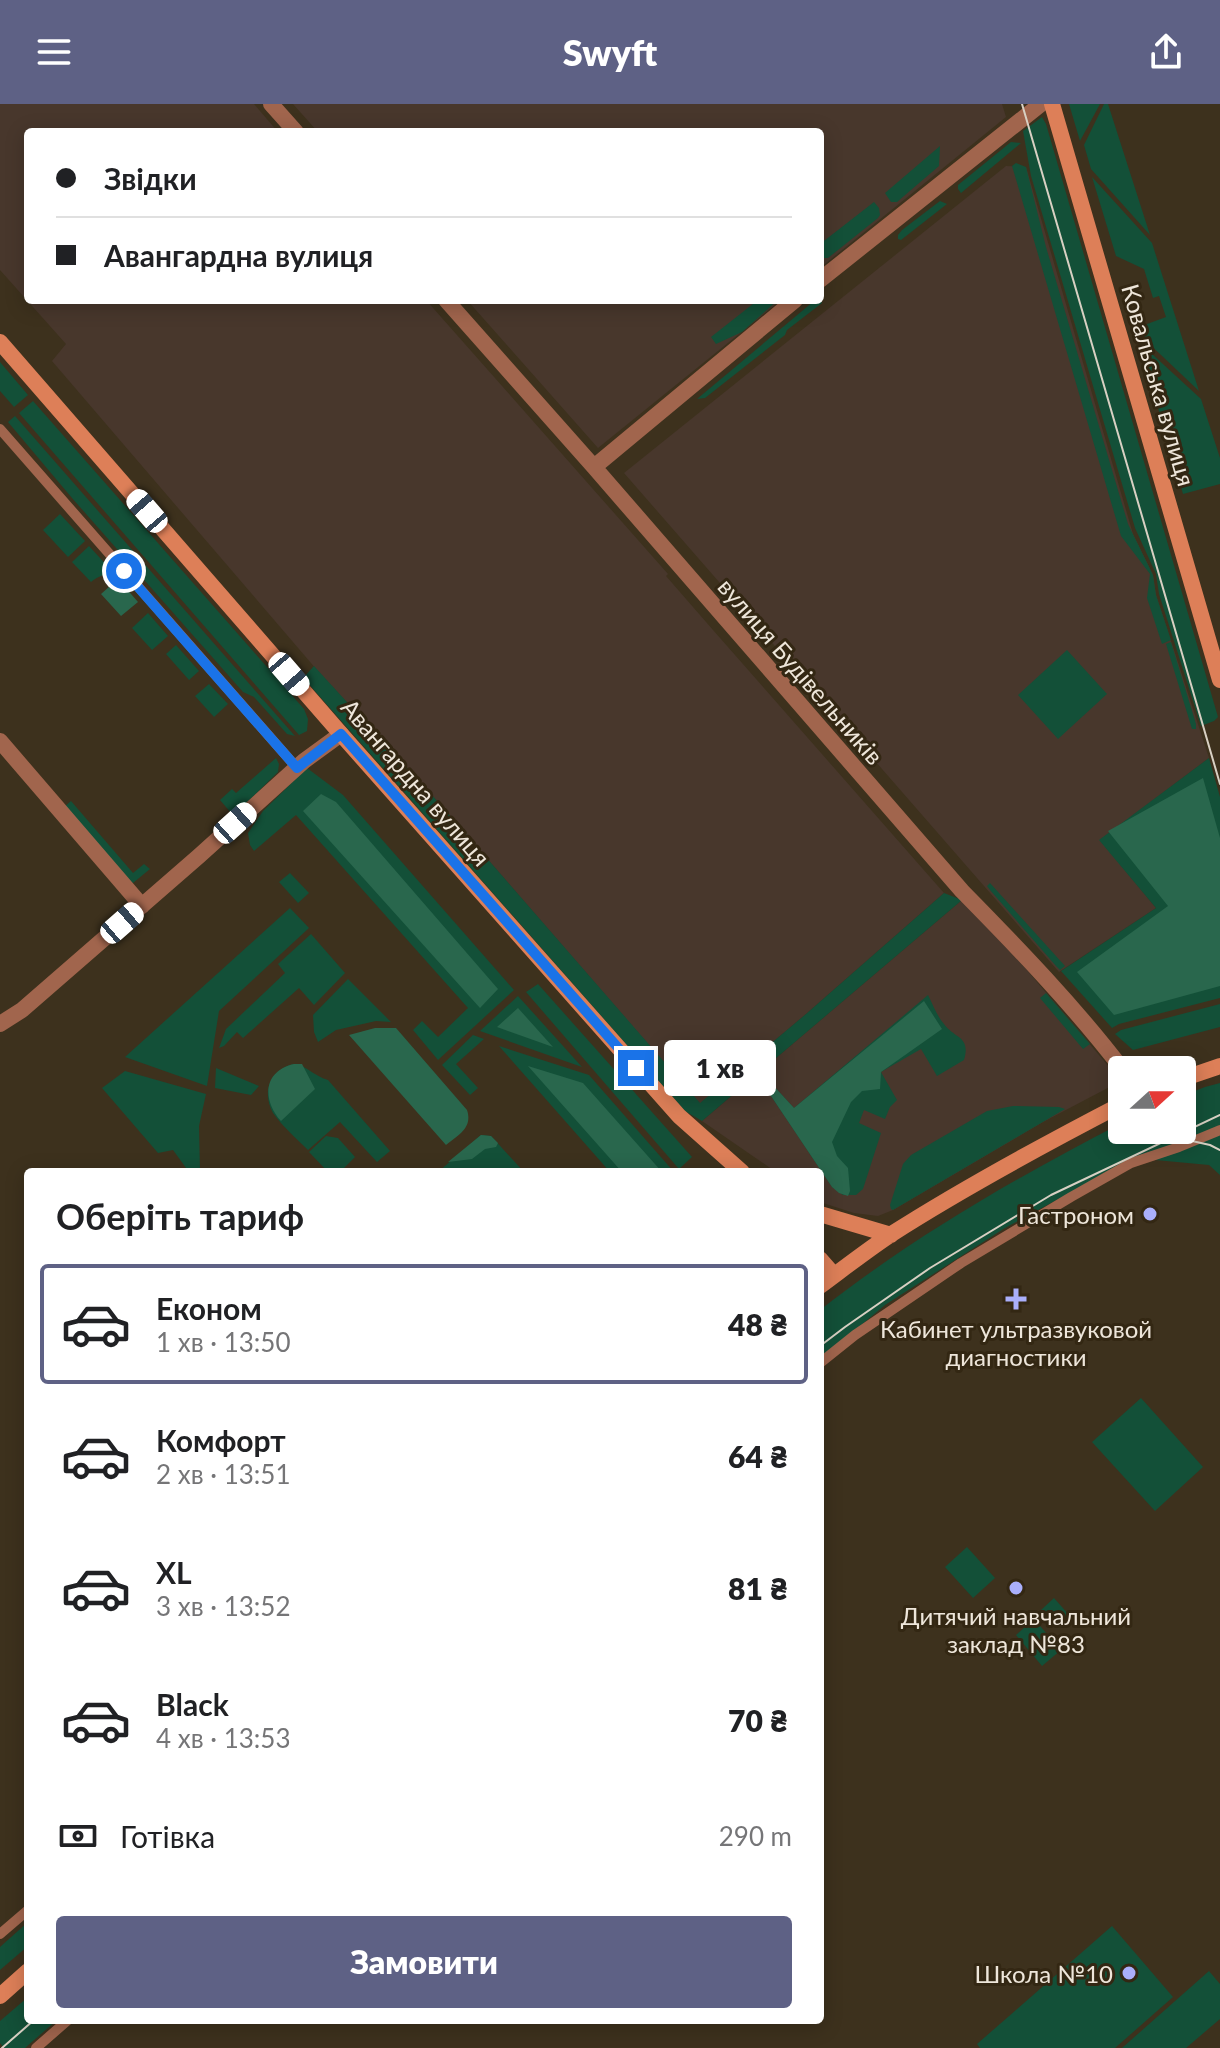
<!DOCTYPE html>
<html lang="uk">
<head>
<meta charset="utf-8">
<style>
  :root { --surface:#fff; --page:#f6f6f6; --text:#202124; --muted:#757577; --line:#e0e0e0; --accent:#5e6185 }
  body { margin:0; font-family:Lato,sans-serif; background:var(--page); color:var(--text); height:100vh; display:flex; flex-direction:column; font-size:30px; white-space:nowrap }
  * { box-sizing:border-box; margin:0 }
  p { font-size:26px; color:var(--muted) }
  .icon { flex:none; width:44px; height:44px; fill:none; stroke:currentColor; stroke-width:2; stroke-linecap:round; stroke-linejoin:round }
  .map { position:relative; flex:1; overflow:hidden }
  .details { position:absolute; left:24px; top:1064px; width:800px; height:856px; display:flex; flex-direction:column; background:var(--surface); border-radius:8px; box-shadow:0 4px 20px #0003 }
  .details>* { flex:none }
  .hud { position:absolute; left:24px; top:24px; width:800px; height:176px; border-radius:8px; box-shadow:0 4px 20px #0003; display:grid; align-content:center; height:176px; padding:0 32px; background:var(--surface) }
  .needle { width:52px; rotate:69deg }
  .tools { position:absolute; left:1108px; top:952px; display:grid; gap:16px }
  .tools a { display:grid; place-items:center; width:88px; height:88px; border-radius:8px; background:var(--surface); box-shadow:0 4px 20px #0003; font-size:40px }
  .end { position:absolute; width:36px; height:36px; margin:-18px; border:10px solid #1a73e8; background:#fff; box-shadow:0 0 0 4px #fff }
  .from { border-radius:50% }
  .bubble { position:absolute; height:56px; border-radius:8px; background:var(--surface); box-shadow:0 4px 20px #0003; font-size:26px; font-weight:800; line-height:56px; text-align:center }
  .car { position:absolute; width:24px; height:48px; margin:-24px -12px; border-radius:10px; box-shadow:0 0 6px 2px #0007; background:linear-gradient(#fff 24%,#345 0 40%,#fff 0 76%,#345 0 86%,#fff 0) }
  .hud b { display:flex; align-items:center; gap:28px; height:76px; font-size:30px }
  .hud b+b { border-top:2px solid var(--line) }
  .hud i { width:20px; height:20px; background:var(--text) }
  ul { padding:0; list-style:none }
  li { display:flex; align-items:center; gap:24px; height:120px; margin:0 16px 12px; padding:0 16px; border:4px solid transparent; border-radius:8px }
  li div { flex:1 }
  li b { display:block; font-size:30px }
  li em { font-style:normal; font-weight:800 }
  li.selected { border-color:var(--accent) }
  li>.icon { width:72px; height:72px; stroke-width:1.5 }
  h2 { padding:0 32px; font-size:36px; line-height:96px }
  .pay { display:flex; align-items:center; gap:20px; height:88px; padding:0 32px; font-size:30px }
  .pay p { margin-inline-start:auto }
  .button { display:flex; gap:16px; margin-top:auto; padding:16px 32px }
  .button a { flex:1; height:92px; border-radius:8px; background:var(--accent); color:#fff; font-size:32px; font-weight:800; line-height:92px; text-align:center }
  header { display:flex; justify-content:space-between; align-items:center; height:104px; padding:0 32px; background:var(--accent); color:#fff; font-size:36px; font-weight:800 }
  .map>svg:first-child { display:block }
  .commercial { fill:#48372c }
  .green { fill:#135038 }
  .forest { fill:#29674d }
  .lines { fill:none; stroke-linecap:round; stroke-linejoin:round }
  .lane { stroke:#a1654d; stroke-width:10 }
  .street { stroke:#a1654d; stroke-width:16 }
  .secondary { stroke:#dd7f58; stroke-width:16 }
  .tram { stroke:#d8d0c3; stroke-width:2 }
  .route { stroke:#1a73e8; stroke-width:10 }
  .poi-dot { fill:#aaaffb; stroke:#332713; stroke-width:3 }
  .labels { text-anchor:middle; dominant-baseline:central; stroke-width:6; stroke-linejoin:round; paint-order:stroke }
  .street-label { font-size:24px; fill:#eee6da; stroke:#332713 }
  .poi-label { font-size:24px; fill:#eee6da; stroke:#332713; text-anchor:end }
</style>
</head>
<body>
<header><svg class="icon" aria-label="menu" viewBox="0 0 24 24"><path d="M4 6h16M4 12h16M4 18h16"/></svg>Swyft<svg class="icon" aria-label="share" viewBox="0 0 24 24"><path d="M12 15V3M7 8l5-5 5 5M5 13v7h14v-7"/></svg></header>
<div class="map">
<svg width="1220" height="1944" viewBox="0 0 1220 1944">
  <rect width="100%" height="100%" fill="#3d311d"/>
  <!-- commercial -->
  <path class="commercial" d="M0,0H254L278,28H28V196H426L668,470L666,472L713,526L944,789L806,910L700,1000L431,690L317,566L52,257L66,240L0,166Z
    M293,0H1002L1006,13L820,164V28H318Z
    M1006,62L1026,63L1133,430L1153,471L1156,491L1209,654L1100,736L1156,804L1059,868L624,369Z
    M467,196H781L598,344Z
    M962,796L1026,865L1121,977L1043,1018L893,1106L878,1112L854,1109L820,1098V1068H776L702,1017Z"/>
  <!-- green -->
  <path class="green" d="M1069,0H1100L1080,37Z
    M1104,0H1108L1150,131L1091,65L1084,41Z
    M1042,13L1046,20L1218,613L1214,617L1201,622L1159,490L1156,470L1135,424L1031,72L1023,27Z
    M1011,38L1021,39L961,89L958,85V81Z
    M940,42L939,62L897,98H891L885,89Z
    M1016,59L1026,63L1046,143L1128,420L1153,471L1156,491L1171,536L1162,540L1147,494L1150,470L1121,432L1012,62Z
    M1092,73L1152,139L1199,287L1141,232L1139,223L1166,213L1159,192L1153,194L1144,165L1116,152Z
    M940,97L947,100L901,136L898,135V131L902,126Z
    M874,98L879,104L880,111L878,114L828,154H823L820,152V140Z
    M758,196H778L742,228L716,240L711,233Z
    M820,196L822,199L787,226L785,231L705,294L697,295L814,197Z
    M1139,238L1201,295L1220,354V380L1183,390Z
    M0,258L28,291L14,303L0,287Z
    M33,297L304,605L308,615L307,627L299,631L19,309Z
    M15,312L295,632L287,630L254,593L243,588L72,394L8,318Z
    M60,410L85,437L68,453L43,426Z
    M89,442L111,466C105,471 98,472 91,478L72,458Z
    M148,509L168,532L152,546L132,524Z
    M1171,538L1196,620V625H1192L1166,540Z
    M176,541L199,567L189,576L166,550Z
    M1067,546L1107,590L1058,635L1018,591Z
    M314,562L431,690L700,999L806,910L944,789L962,796L702,1017L685,1007L307,578L304,573Z
    M209,580L228,600L214,613L195,592Z
    M276,654L279,660L278,668L237,708L232,710L220,696L232,685L236,689Z
    M1209,654L1220,693V894L1119,920L1112,924L1061,867L1156,804L1099,736Z
    M307,664L343,691L514,886L438,956L413,926L422,917L438,933L468,904L296,711L254,747L250,741L248,729L263,707Z
    M71,697L133,769L144,760L150,765L133,779L125,774L63,704Z
    M290,769L309,789L298,799L279,778Z
    M990,779L1065,862L1060,866L1056,862L990,786L987,782Z
    M290,804L309,824L219,907L207,982L125,953Z
    M311,830L345,869L314,901L299,884L243,934L237,928L224,942L219,944L226,925L285,869L278,860Z
    M348,875L391,918L376,917L336,926L318,938L314,928L313,911Z
    M538,880L692,1053L679,1065L526,888Z
    M1046,889L1090,940L1083,945L1040,894Z
    M928,891C933,901 937,912 944,920C955,935 971,932 964,956L937,972L921,945L881,968L897,996L890,1003L885,1015L864,1006L859,1019L881,1029L863,1085L856,1091H843L832,1083L765,983L770,978L794,1004Z
    M518,892L582,963L480,927Z
    M1220,900V923L1133,946L1115,930L1121,926Z
    M473,931L484,935L456,960L478,984L470,991L442,961Z
    M499,942L589,971L674,1068H610Z
    M294,960C304,960 314,972 328,976L390,1047L377,1058L340,1018L308,1046C297,1035 282,1022 273,1009C261,987 271,965 294,960Z
    M216,964L259,982L251,991L215,984Z
    M125,967L206,990L199,1022L200,1068H189L173,1046L158,1049L102,984Z
    M1220,979V1071L1209,1061L1134,1054L1005,1124L885,1201L820,1256V1206C913,1133 1017,1073 1122,1019V1026H1182V992L1205,983Z
    M1013,1002L1059,1003L1065,1005L893,1106L891,1105L890,1101L903,1060L911,1051L987,1007Z
    M481,1031L491,1032L524,1068H438Z
    M326,1032L338,1034L355,1053L342,1066L343,1068H328L309,1048Z
    M1141,1294L1203,1363L1155,1407L1092,1338Z
    M967,1443L995,1474L973,1494L945,1463Z
    M1054,1494L1069,1511L1054,1523L1040,1507Z
    M1034,1515L1061,1546L1042,1562L1016,1531Z
    M28,1818V1842L0,1866V1843Z
    M1112,1822L1173,1893L1115,1944H980L977,1940Z
    M1209,1867L1220,1880V1915L1186,1944H1122Z
    M28,1893V1916H57L25,1944H4L0,1939V1917Z"/>
  <!-- forest -->
  <path class="forest" d="M118,475L138,498L121,512L101,490Z
    M1203,674L1220,734V882L1114,911L1077,868L1168,802L1108,727Z
    M321,690L336,698L498,885L480,904L303,707Z
    M924,897L942,925L881,968L880,985L862,987L851,998L832,1038L837,1052L848,1064L850,1087L848,1092L839,1089L832,1083L765,983L770,978L794,1004Z
    M518,904L553,943L497,923Z
    M375,924H396L467,1006C473,1024 458,1031 446,1041L349,931Z
    M294,960H302L315,985L281,1017C262,996 263,967 294,960Z
    M528,962L583,979L662,1068H622Z
    M481,1031L491,1032L498,1039L496,1043L485,1045L472,1055L448,1058Z"/>
  <g class="lines">
    <!-- lane -->
    <path class="lane" d="M0,325L297,664
      M820,1259L855,1231L961,1159L1071,1093L1131,1059L1179,1043L1220,1026
      M0,1830L28,1806
      M36,1944L68,1916"/>
    <!-- street -->
    <path class="street" d="M271,0L296,28
      M820,176L1041,0
      M446,196L594,363L962,787C1018,844 1074,902 1123,966
      M594,363L795,196
      M0,637L142,802
      M0,920L22,906L199,752L304,657L341,630"/>
    <!-- secondary -->
    <path class="secondary" d="M1052,0L1220,576
      M0,238L341,630L679,1012L742,1068
      M1182,975L1220,962
      M820,1110L891,1131
      M820,1155L834,1171
      M820,1182C843,1165 866,1147 890,1131C965,1083 1043,1041 1122,1000
      M0,1892L28,1867"/>
    <!-- tram -->
    <path class="tram" d="M1022,0L1220,680
      M1174,1033L1210,1041L1220,1046
      M820,1242L845,1223L930,1164L1051,1091L1220,1011
      M2,1944L34,1916"/>
  </g>
  <g class="lines">
    <!-- route -->
    <path class="route" d="M124,467L297,664L341,630L636,964"/>
  </g>
  <!-- markers -->
  <g class="poi-dot">
    <circle cx="1150" cy="1110" r="8"/>
    <path d="M1012 1183h8v8h8v8h-8v8h-8v-8h-8v-8h8z"/>
    <circle cx="1016" cy="1484" r="8"/>
    <circle cx="1129" cy="1869" r="8"/>
  </g>
  <g class="labels">
    <!-- street labels -->
    <g class="street-label">
      <text transform="translate(1159 281) rotate(74)">Ковальська вулиця</text>
      <text transform="translate(801 567) rotate(49)">вулиця Будівельників</text>
      <text transform="translate(416 678) rotate(49)">Авангардна вулиця</text>
    </g>
    <!-- poi labels -->
    <g class="poi-label">
      <text x="1134" y="1110">Гастроном</text>
      <text x="1016" y="1224" text-anchor="middle">Кабинет ультразвуковой<tspan x="1016" dy="28">диагностики</tspan></text>
      <text x="1016" y="1511" text-anchor="middle">Дитячий навчальний<tspan x="1016" dy="28">заклад №83</tspan></text>
      <text x="1113" y="1869">Школа №10</text>
    </g>
  </g>
</svg>
<div class="tools">
<a><svg class="needle" viewBox="-14 -14 28 28"><path d="M0-13l5 13h-10z" fill="#e53935"/><path d="M0 13l5-13h-10z" fill="#757577"/></svg></a>
</div>
<i class="end from" style="left:124px;top:467px"></i>
<i class="end" style="left:636px;top:964px"></i>
<div class="bubble" style="left:664px;top:936px;width:112px">1 хв</div>
<i class="car" style="left:147px;top:407px;rotate:319deg"></i>
<i class="car" style="left:289px;top:570px;rotate:139deg"></i>
<i class="car" style="left:235px;top:719px;rotate:48deg"></i>
<i class="car" style="left:122px;top:819px;rotate:49deg"></i>
<div class="hud">
<b><i class="from"></i>Звідки</b>
<b><i></i>Авангардна вулиця</b>
</div>
<section class="details">
<h2>Оберіть тариф</h2>
<ul>
<li class="selected"><svg class="icon" aria-label="car" viewBox="0 0 24 24"><path d="M5 17H2v-5l4-1 3-4h7l3 4 3 1v5h-3M9 17h6M6 11h13"/><circle cx="7" cy="17" r="2"/><circle cx="17" cy="17" r="2"/></svg><div><b>Економ</b><p>1 хв · 13:50</p></div><em>48 ₴</em></li>
<li><svg class="icon" aria-label="car" viewBox="0 0 24 24"><path d="M5 17H2v-5l4-1 3-4h7l3 4 3 1v5h-3M9 17h6M6 11h13"/><circle cx="7" cy="17" r="2"/><circle cx="17" cy="17" r="2"/></svg><div><b>Комфорт</b><p>2 хв · 13:51</p></div><em>64 ₴</em></li>
<li><svg class="icon" aria-label="car" viewBox="0 0 24 24"><path d="M5 17H2v-5l4-1 3-4h7l3 4 3 1v5h-3M9 17h6M6 11h13"/><circle cx="7" cy="17" r="2"/><circle cx="17" cy="17" r="2"/></svg><div><b>XL</b><p>3 хв · 13:52</p></div><em>81 ₴</em></li>
<li><svg class="icon" aria-label="car" viewBox="0 0 24 24"><path d="M5 17H2v-5l4-1 3-4h7l3 4 3 1v5h-3M9 17h6M6 11h13"/><circle cx="7" cy="17" r="2"/><circle cx="17" cy="17" r="2"/></svg><div><b>Black</b><p>4 хв · 13:53</p></div><em>70 ₴</em></li>
</ul>
<div class="pay"><svg class="icon" aria-label="cash" viewBox="0 0 24 24"><path d="M3 7h18v10H3z"/><circle cx="12" cy="12" r="2"/></svg>Готівка<p>290 m</p></div>
<div class="button"><a>Замовити</a></div>
</section>
</div>
</body>
</html>
